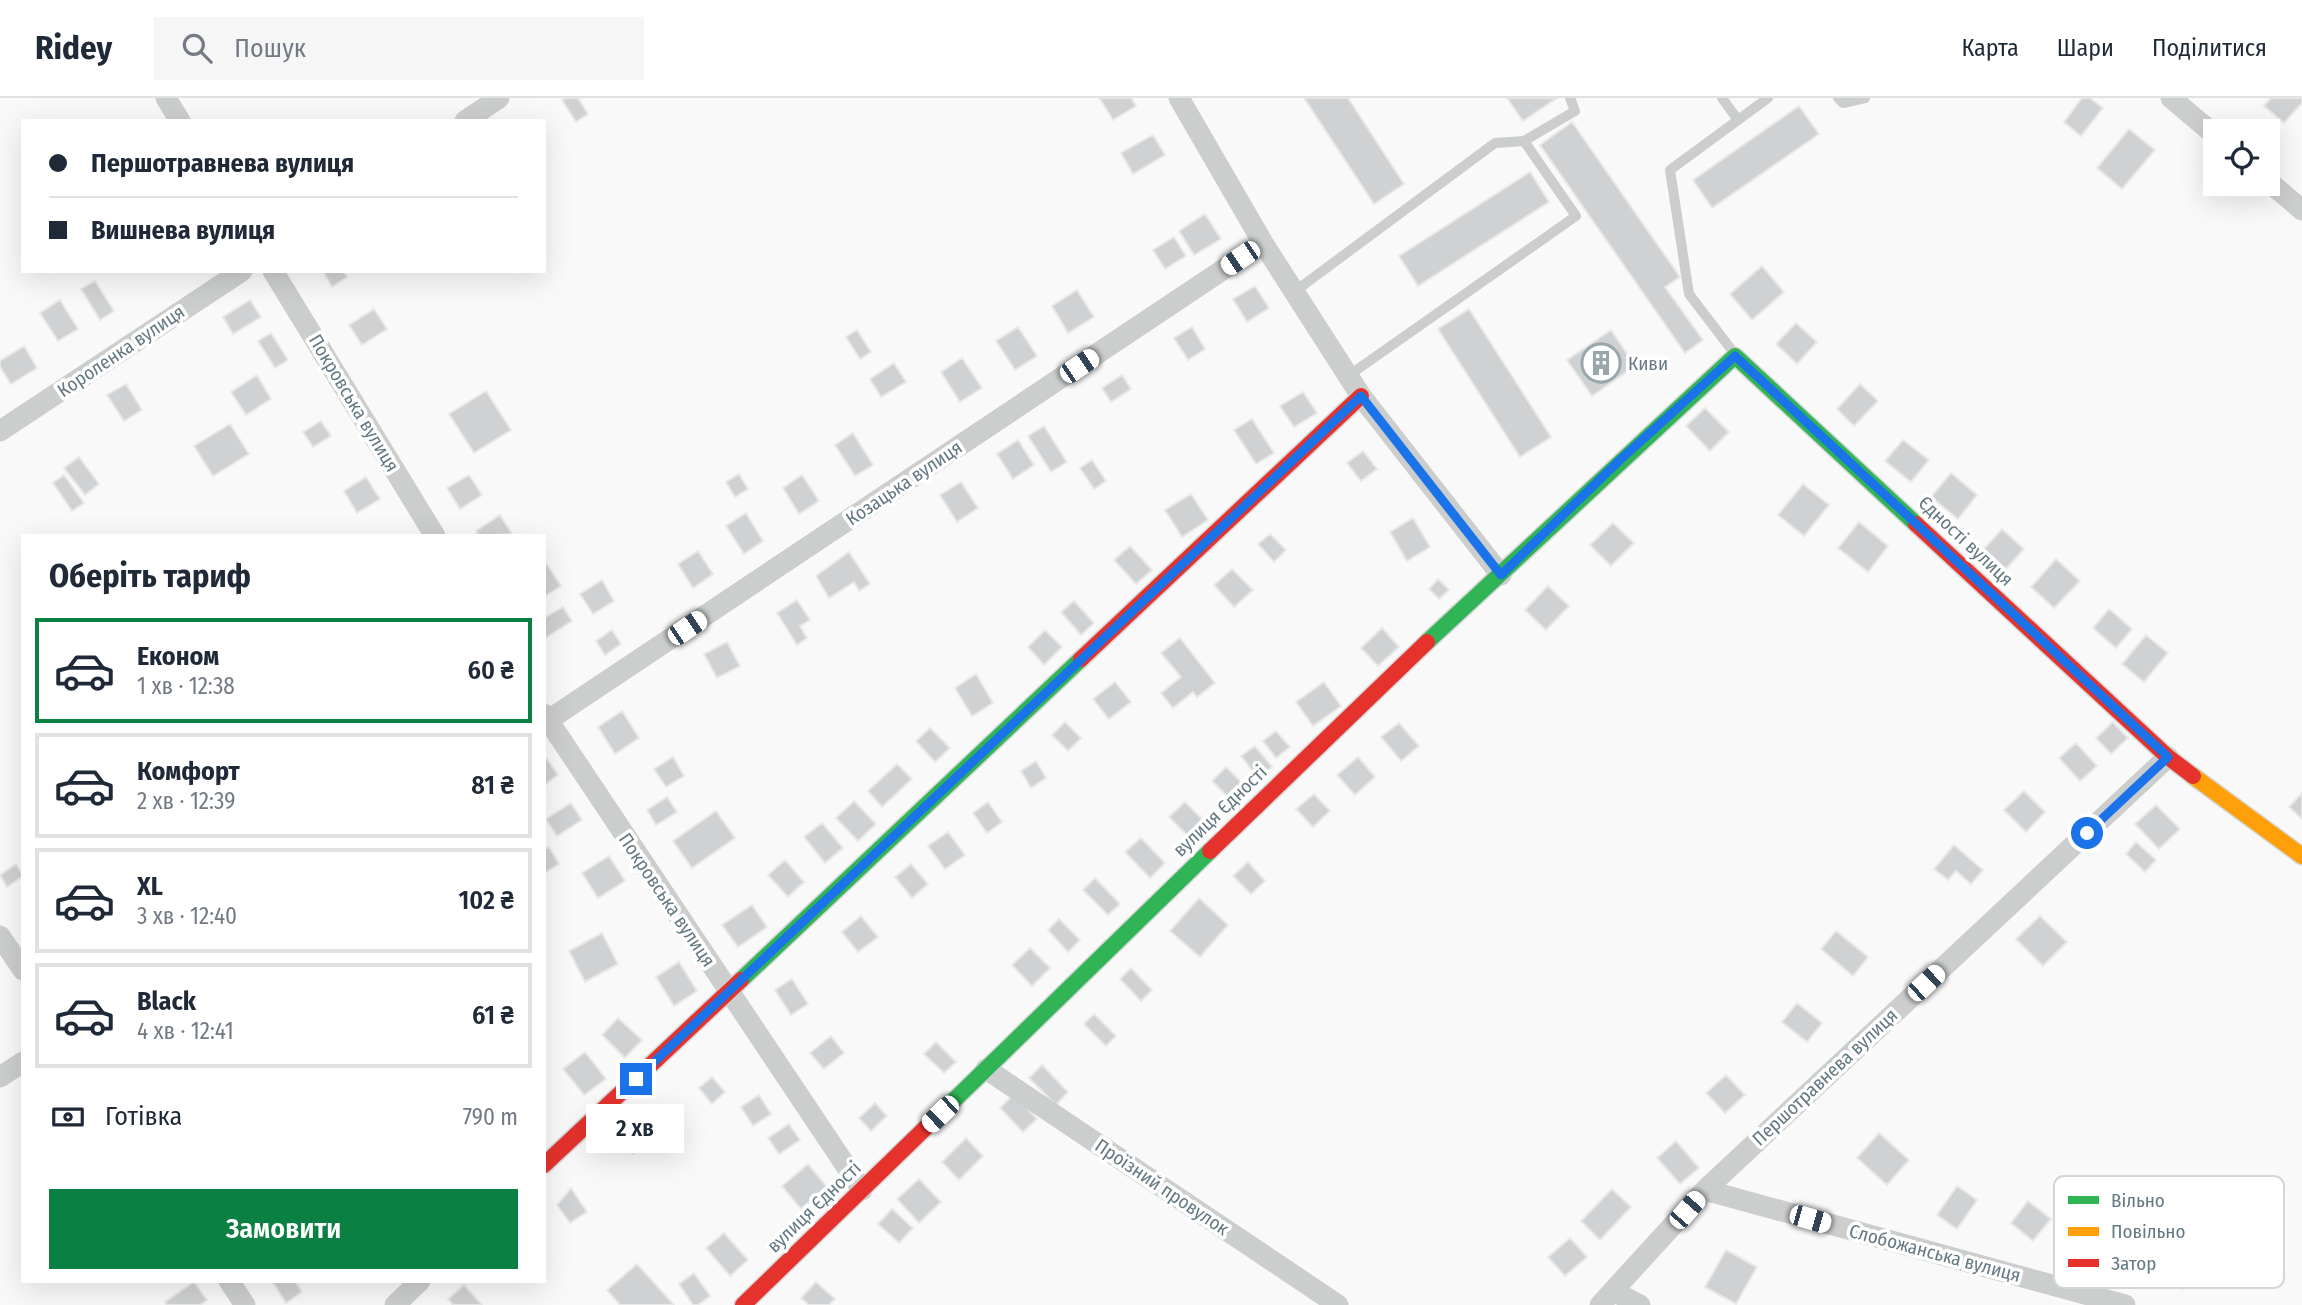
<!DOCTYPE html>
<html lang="uk">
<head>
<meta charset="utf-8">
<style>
  :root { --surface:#fff; --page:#f6f6f7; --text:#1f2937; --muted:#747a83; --line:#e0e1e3; --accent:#0b8043 }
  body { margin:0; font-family:"Fira Sans Condensed",sans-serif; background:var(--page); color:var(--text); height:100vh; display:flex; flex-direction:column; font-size:26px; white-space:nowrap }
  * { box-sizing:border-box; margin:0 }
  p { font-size:23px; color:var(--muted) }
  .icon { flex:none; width:38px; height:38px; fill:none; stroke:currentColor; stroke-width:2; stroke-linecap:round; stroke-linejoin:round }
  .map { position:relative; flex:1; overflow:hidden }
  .panel { position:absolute; left:21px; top:436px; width:525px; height:749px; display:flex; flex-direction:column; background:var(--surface); border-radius:0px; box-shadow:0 7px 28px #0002 }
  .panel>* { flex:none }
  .top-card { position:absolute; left:21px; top:21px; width:525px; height:154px; border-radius:0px; box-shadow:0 7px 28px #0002; display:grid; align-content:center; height:154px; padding:0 28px; background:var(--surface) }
  .controls { position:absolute; left:2203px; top:21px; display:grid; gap:14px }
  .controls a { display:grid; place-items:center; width:77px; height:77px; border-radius:0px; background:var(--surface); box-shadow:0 7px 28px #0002; font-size:35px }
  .end { position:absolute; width:32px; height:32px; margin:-16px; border:9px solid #1a73e8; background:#fff; box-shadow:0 0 0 4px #fff }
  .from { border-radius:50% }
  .bubble { position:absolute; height:49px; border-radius:0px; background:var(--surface); box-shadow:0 7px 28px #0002; font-size:23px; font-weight:600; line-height:49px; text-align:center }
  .car { position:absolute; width:21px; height:42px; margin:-21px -10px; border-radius:9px; box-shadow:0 0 5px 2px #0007; background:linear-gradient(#fff 24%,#345 0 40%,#fff 0 76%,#345 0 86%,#fff 0) }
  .top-card b { display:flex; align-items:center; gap:24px; height:66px; font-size:26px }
  .top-card b+b { border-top:2px solid var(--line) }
  .top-card i { width:18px; height:18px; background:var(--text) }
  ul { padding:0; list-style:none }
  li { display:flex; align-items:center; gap:21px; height:105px; margin:0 14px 10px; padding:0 14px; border:4px solid var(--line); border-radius:0px }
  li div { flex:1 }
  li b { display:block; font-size:26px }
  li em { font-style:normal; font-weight:600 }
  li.current { border-color:var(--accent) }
  li>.icon { width:63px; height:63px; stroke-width:1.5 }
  h2 { padding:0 28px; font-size:32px; line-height:84px }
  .pay { display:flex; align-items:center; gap:18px; height:77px; padding:0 28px; font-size:26px }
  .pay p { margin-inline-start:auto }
  .cta { display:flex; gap:14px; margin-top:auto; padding:14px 28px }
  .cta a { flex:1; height:80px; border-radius:0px; background:var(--accent); color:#fff; font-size:28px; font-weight:600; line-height:80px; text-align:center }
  header { display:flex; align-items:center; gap:42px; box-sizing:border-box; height:98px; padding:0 35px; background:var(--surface); border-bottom:2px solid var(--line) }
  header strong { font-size:33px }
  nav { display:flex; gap:38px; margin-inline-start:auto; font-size:24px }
  .search { width:490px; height:63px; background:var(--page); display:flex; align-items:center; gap:18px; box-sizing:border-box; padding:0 24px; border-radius:0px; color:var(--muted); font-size:26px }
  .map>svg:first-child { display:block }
  .building { fill:#cfd1d2; stroke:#e8e8e8; stroke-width:2 }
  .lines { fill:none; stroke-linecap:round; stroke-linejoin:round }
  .fast-casing { stroke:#d5d6d7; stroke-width:19 }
  .slow-casing { stroke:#d5d6d7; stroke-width:19 }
  .jam-casing { stroke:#d5d6d7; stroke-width:19 }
  .lane { stroke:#cccece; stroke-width:10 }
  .street { stroke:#cccece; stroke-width:21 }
  .fast { stroke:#30b455; stroke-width:16 }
  .slow { stroke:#ff9f0a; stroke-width:16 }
  .jam { stroke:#e5322d; stroke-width:16 }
  .route { stroke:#1a73e8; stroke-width:9 }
  .labels { text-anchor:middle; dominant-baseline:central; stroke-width:7; stroke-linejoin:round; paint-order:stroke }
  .street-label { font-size:19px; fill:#657983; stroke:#fff }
  .poi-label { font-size:19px; fill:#657983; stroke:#fff; text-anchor:start }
  .key { fill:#fff; stroke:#d1d7da; stroke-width:2 }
  .key-label { font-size:19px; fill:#657983 }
</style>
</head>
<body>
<header>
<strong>Ridey</strong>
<div class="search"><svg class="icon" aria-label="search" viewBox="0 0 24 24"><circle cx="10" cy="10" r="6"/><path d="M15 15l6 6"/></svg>Пошук</div>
<nav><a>Карта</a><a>Шари</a><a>Поділитися</a></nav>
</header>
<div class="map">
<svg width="2302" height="1207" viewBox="0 0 2302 1207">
  <rect width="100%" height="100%" fill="#f9f9f9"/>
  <!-- building -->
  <path class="building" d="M566,0H578L588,16L576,24L562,2Z
    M1102,0H1131L1136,8L1113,22L1100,1Z
    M1304,0H1348L1404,86L1374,106Z
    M1507,0H1557L1523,23Z
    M2082,0H2090L2103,10L2081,38L2064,24Z
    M2271,0H2302V5L2284,25L2264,8Z
    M1799,8L1819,36L1712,110L1693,82Z
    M1572,24L1680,179L1665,189L1703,242L1685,255L1540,47Z
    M2129,31L2155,52L2122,91L2097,70Z
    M1153,37L1165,57L1133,76L1121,55Z
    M1530,74L1549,104L1418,188L1399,158Z
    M1205,116L1221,141L1194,157L1179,133Z
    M1174,139L1186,158L1165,171L1153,152Z
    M1762,168L1784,194L1752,222L1730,196Z
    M323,173H343L347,179L332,189Z
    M95,183L114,213L100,222L81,191Z
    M1255,188L1269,210L1247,224L1233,201Z
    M1077,192L1094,219L1068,235L1052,208Z
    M60,202L78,231L58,243L40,215Z
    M250,202L261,219L233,236L223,219Z
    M374,211L387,231L362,247L349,227Z
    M1469,211L1551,339L1520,359L1438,231Z
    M1796,225L1817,244L1797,266L1776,246Z
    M1018,229L1037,258L1015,272L996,243Z
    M1192,229L1205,251L1188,262L1174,240Z
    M857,232L871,254L860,261L846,239Z
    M1611,232L1635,268L1592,298L1567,262Z
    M271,235L288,262L275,270L258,243Z
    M24,248L37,270L11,286L0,269V263Z
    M962,260L982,290L960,304L941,274Z
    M894,265L906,284L881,299L870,281Z
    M257,277L271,301L246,317L231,294Z
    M1122,277L1131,291L1111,304L1102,290Z
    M126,286L142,312L124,323L107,297Z
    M1860,286L1878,303L1854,328L1837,311Z
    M486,293L511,332L474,355L449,316Z
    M1303,294L1317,315L1294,329L1280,308Z
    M1705,310L1729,334L1710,353L1686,328Z
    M1252,321L1274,355L1256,366L1234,332Z
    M321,323L331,338L313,349L303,334Z
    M230,326L249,356L213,378L194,348Z
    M1044,328L1067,364L1051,374L1028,338Z
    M853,335L873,367L855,378L835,347Z
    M1018,342L1034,367L1013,381L997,356Z
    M1903,342L1929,362L1911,384L1885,363Z
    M1363,353L1377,371L1361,383L1347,365Z
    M79,359L99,386L85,397L64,370Z
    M1092,362L1106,383L1094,391L1080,370Z
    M1951,375L1977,397L1958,421L1931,399Z
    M739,376L748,391L735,399L726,384Z
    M64,377L84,405L72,413L53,385Z
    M469,377L482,397L460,411L447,390Z
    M802,377L819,403L799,416L783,390Z
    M366,379L380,401L357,415L344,393Z
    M961,384L978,410L957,424L940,397Z
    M1803,386L1829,407L1804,438L1778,417Z
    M1191,396L1208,422L1182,439L1165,412Z
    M746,415L763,443L744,456L726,428Z
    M500,417L512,436L479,438L476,433Z
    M1413,420L1430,449L1407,463L1390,434Z
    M1859,424L1888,448L1868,474L1838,450Z
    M1613,425L1634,445L1611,468L1590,447Z
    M2002,431L2024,451L2006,471L1984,451Z
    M1270,436L1286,452L1274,464L1258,446Z
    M1130,448L1152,472L1136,486L1114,462Z
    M698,453L713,476L693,490L678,466Z
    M849,454L870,486L859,493L854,484L829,500L816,478Z
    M2056,461L2080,483L2054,510L2031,489Z
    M544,462L561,488L544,499Z
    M1232,471L1253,492L1234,509L1214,487Z
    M1438,481L1449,492L1439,501L1429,491Z
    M602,482L614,503L593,516L580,496Z
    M1548,488L1569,508L1546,532L1525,512Z
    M797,502L810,522L800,528L807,540L797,547L777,515Z
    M1074,503L1094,525L1081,537L1061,514Z
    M563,509L572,523L544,541V520Z
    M2109,511L2132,531L2116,550L2093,530Z
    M1382,530L1399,549L1378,568L1361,550Z
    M612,532L621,546L605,557L596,543Z
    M1045,532L1062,549L1044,567L1028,549Z
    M2146,537L2168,555L2144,584L2122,566Z
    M1180,540L1215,585L1197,599L1193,594L1173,610L1161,595L1181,579L1161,555Z
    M727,544L740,568L717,580L704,556Z
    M976,576L993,605L972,618L955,590Z
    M1115,584L1131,604L1109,621L1093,601Z
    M1324,584L1341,608L1313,628L1296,604Z
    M622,613L639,640L615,656L598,629Z
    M1065,624L1081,640L1068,653L1052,637Z
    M2113,624L2128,640L2111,656L2096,640Z
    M1399,625L1419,648L1401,663L1381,639Z
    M930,630L950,650L935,664L916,643Z
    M1276,633L1290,649L1276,660L1263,643Z
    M2076,645L2097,668L2080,683L2059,660Z
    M1255,648L1272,669L1258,680L1241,658Z
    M673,659L684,678L666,689L654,671Z
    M1358,659L1375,679L1355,697L1337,677Z
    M547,661L558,677L544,687V663Z
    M1036,663L1046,680L1031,690L1021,673Z
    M897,666L912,681L882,709L868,693Z
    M1226,669L1246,689L1232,703L1212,683Z
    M2024,693L2045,714L2026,734L2004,712Z
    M2302,695V721L2289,709Z
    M1314,696L1330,713L1313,729L1296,711Z
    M667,699L677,714L656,727L647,712Z
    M854,703L876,726L858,743L836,720Z
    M988,704L1002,724L987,735L973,715Z
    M1185,704L1207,726L1191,741L1169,719Z
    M571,705L582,722L557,738L546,721Z
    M2156,707L2180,731L2159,751L2135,726Z
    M716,713L735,740L692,770L673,743Z
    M822,725L843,750L825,765L804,739Z
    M948,734L965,757L945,771L928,748Z
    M1141,740L1165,765L1150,780L1125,754Z
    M2136,744L2156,762L2145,774L2126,756Z
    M1954,747L1983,772L1971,786L1956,773L1948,782L1934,771Z
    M549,749L559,766L544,775V751Z
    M609,758L625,783L598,800L582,775Z
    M785,762L804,784L788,799L768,777Z
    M1248,764L1265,783L1251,796L1233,778Z
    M16,766L23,778L7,789L0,777Z
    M911,766L928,786L912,800L895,779Z
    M1095,780L1120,806L1108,817L1083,792Z
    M1199,800L1228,827L1200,859L1170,833Z
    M752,807L767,829L738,849L722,827Z
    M861,818L878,839L858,854L842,834Z
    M2040,818L2067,844L2043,868L2016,841Z
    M1059,821L1080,842L1068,854L1048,832Z
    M1836,833L1868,859L1853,878L1821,851Z
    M602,835L618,866L585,884L569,853Z
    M1030,850L1050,870L1032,888L1012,867Z
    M679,864L697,893L674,908L656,879Z
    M1131,870L1152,892L1141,903L1120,881Z
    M792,881L808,906L791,917L775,892Z
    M1797,905L1822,925L1807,944L1782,924Z
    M1094,916L1116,938L1106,948L1084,926Z
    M618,920L642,942L625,960L602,937Z
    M831,938L844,955L824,971L810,955Z
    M936,944L956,964L944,975L924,956Z
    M585,954L606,981L584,997L563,971Z
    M1042,967L1068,994L1056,1007L1029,980Z
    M1726,977L1745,997L1725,1015L1706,995Z
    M712,979L725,994L712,1006L699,990Z
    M1014,996L1037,1021L1023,1034L1000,1010Z
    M759,997L771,1016L753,1028L741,1009Z
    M875,1005L887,1018L871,1033L859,1020Z
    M631,1026L647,1042L633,1056L616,1040Z
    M789,1026L800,1042L779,1056L768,1040Z
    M1879,1035L1909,1062L1887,1087L1857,1060Z
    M966,1040L983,1058L959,1082L942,1064Z
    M1676,1043L1699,1070L1680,1086L1657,1060Z
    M808,1066L827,1089L801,1111L782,1088Z
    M919,1081L941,1104L919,1125L897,1101Z
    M1957,1088L1977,1102L1957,1131L1937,1117Z
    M571,1090L587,1114L570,1125L557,1107Z
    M1612,1091L1631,1109L1600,1142L1581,1123Z
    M2028,1103L2051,1121L2033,1143L2011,1125Z
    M892,1111L913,1130L899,1145L878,1126Z
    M724,1135L748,1162L730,1178L706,1150Z
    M1570,1140L1587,1159L1565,1178L1548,1159Z
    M1726,1152L1757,1169L1736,1206L1705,1189Z
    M2179,1156L2198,1168L2183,1191L2164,1179Z
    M637,1166L674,1207H620L607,1192Z
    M694,1175L710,1198L698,1207H693L679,1186Z
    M272,1183H295L302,1194L286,1205Z
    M194,1184L207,1202L200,1207H167L165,1204Z
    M816,1184L835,1201L829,1207H809L801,1200Z
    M464,1187L482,1207H453L448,1201Z"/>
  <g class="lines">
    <!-- fast casing -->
    <g class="fast-casing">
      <path id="fast" d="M1427,544L1735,258L1916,426
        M741,882L1081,561
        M946,1010L1210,753"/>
    </g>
    <!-- slow casing -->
    <g class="slow-casing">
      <path id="slow" d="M2193,678L2302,758"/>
    </g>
    <!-- jam casing -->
    <g class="jam-casing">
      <path id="jam" d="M1916,426L2168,659L2193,678
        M1081,561L1361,298
        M1210,753L1427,544
        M544,1067L741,882
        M743,1207L946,1010"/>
    </g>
    <!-- lane -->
    <path class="lane" d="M1722,0L1738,22
      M1838,0L1843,5L1865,0
      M1524,43L1575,13L1570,0
      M1294,194L1495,45L1524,43L1576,118L1348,278
      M1734,255L1689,196L1670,72L1768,0"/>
    <!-- street -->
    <path class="street" d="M166,0L180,23
      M1179,0L1263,145L1361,298L1501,477
      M2171,0L2216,38
      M465,23L499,0
      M2268,83L2302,112
      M273,173L435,438
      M0,333L242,173
      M544,616L862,1092
      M544,625L1263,145
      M0,838L23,872
      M986,971L1338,1207
      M0,979L23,964
      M1705,1092L2125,1207
      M229,1183L245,1207
      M1615,1194L1640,1207
      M395,1207L420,1183
      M1600,1207L1705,1092L2168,659"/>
    <!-- fast -->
    <use href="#fast" class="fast"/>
    <!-- slow -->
    <use href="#slow" class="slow"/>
    <!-- jam -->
    <use href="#jam" class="jam"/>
  </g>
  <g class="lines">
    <!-- route -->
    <path class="route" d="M636,981L1361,298L1501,477L1620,362L1735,258L2168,659L2087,735"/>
  </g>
  <!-- icons -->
  <defs>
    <g id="building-ring" transform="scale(2.0125)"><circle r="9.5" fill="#fff" stroke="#99a6ac" stroke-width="1.5"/><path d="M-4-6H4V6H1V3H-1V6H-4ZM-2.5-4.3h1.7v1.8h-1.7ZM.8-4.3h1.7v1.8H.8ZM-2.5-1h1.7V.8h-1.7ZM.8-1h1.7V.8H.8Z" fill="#99a6ac"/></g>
  </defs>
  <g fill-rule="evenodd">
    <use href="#building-ring" x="1601" y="265"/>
  </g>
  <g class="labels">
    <!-- street labels -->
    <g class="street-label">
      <text transform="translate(121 253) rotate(-34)">Короленка вулиця</text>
      <text transform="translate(354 305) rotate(59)">Покровська вулиця</text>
      <text transform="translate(904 385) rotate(-34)">Козацька вулиця</text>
      <text transform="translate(1966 443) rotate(43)">Єдності вулиця</text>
      <text transform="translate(1220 713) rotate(-44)">вулиця Єдності</text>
      <text transform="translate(667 802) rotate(56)">Покровська вулиця</text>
      <text transform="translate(1825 979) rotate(-43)">Першотравнева вулиця</text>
      <text transform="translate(1162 1089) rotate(34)">Проїзний провулок</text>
      <text transform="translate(814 1109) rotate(-44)">вулиця Єдності</text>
      <text transform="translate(1935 1155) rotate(15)">Слобожанська вулиця</text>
    </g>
    <!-- poi labels -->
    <g class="poi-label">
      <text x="1628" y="265">Киви</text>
    </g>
  </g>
  <!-- legend -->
  <rect x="2054" y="1078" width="230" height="112" rx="10" class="key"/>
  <rect x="2068" y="1098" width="31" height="8" fill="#30b455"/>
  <rect x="2068" y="1129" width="31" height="9" fill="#ff9f0a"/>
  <rect x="2068" y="1161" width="31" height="8" fill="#e5322d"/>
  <g class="key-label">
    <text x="2111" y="1109">Вільно</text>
    <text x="2111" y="1140">Повільно</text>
    <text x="2111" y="1172">Затор</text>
  </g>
</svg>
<div class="controls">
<a><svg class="icon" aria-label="locate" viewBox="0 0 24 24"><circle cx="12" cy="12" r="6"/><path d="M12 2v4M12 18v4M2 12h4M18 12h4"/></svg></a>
</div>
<i class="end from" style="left:2087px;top:735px"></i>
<i class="end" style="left:636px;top:981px"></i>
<div class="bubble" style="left:586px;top:1006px;width:98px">2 хв</div>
<i class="car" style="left:1240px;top:160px;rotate:236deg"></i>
<i class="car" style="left:1079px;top:268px;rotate:56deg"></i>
<i class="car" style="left:687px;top:530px;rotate:56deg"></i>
<i class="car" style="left:1926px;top:885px;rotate:47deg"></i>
<i class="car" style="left:940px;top:1016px;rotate:226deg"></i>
<i class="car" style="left:1687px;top:1112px;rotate:41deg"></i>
<i class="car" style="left:1810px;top:1121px;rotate:106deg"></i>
<div class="top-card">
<b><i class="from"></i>Першотравнева вулиця</b>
<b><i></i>Вишнева вулиця</b>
</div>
<section class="panel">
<h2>Оберіть тариф</h2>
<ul>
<li class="current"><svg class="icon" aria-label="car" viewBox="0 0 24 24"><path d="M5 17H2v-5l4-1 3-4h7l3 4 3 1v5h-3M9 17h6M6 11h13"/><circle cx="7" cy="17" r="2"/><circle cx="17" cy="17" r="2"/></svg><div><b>Економ</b><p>1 хв · 12:38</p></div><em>60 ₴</em></li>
<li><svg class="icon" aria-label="car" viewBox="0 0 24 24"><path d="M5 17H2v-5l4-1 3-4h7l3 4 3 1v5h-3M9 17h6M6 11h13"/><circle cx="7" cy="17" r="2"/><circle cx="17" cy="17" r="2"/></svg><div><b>Комфорт</b><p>2 хв · 12:39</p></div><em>81 ₴</em></li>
<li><svg class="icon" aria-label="car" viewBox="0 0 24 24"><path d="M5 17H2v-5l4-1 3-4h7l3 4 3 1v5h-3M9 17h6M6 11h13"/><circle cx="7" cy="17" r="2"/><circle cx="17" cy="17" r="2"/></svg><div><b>XL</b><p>3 хв · 12:40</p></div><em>102 ₴</em></li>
<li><svg class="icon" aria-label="car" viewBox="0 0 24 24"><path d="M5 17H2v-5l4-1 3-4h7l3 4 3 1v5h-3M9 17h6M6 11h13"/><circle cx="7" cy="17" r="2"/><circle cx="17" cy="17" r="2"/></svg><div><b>Black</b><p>4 хв · 12:41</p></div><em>61 ₴</em></li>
</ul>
<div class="pay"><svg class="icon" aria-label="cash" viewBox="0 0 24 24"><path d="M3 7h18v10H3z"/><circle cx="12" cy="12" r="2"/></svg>Готівка<p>790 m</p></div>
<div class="cta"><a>Замовити</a></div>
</section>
</div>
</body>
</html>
